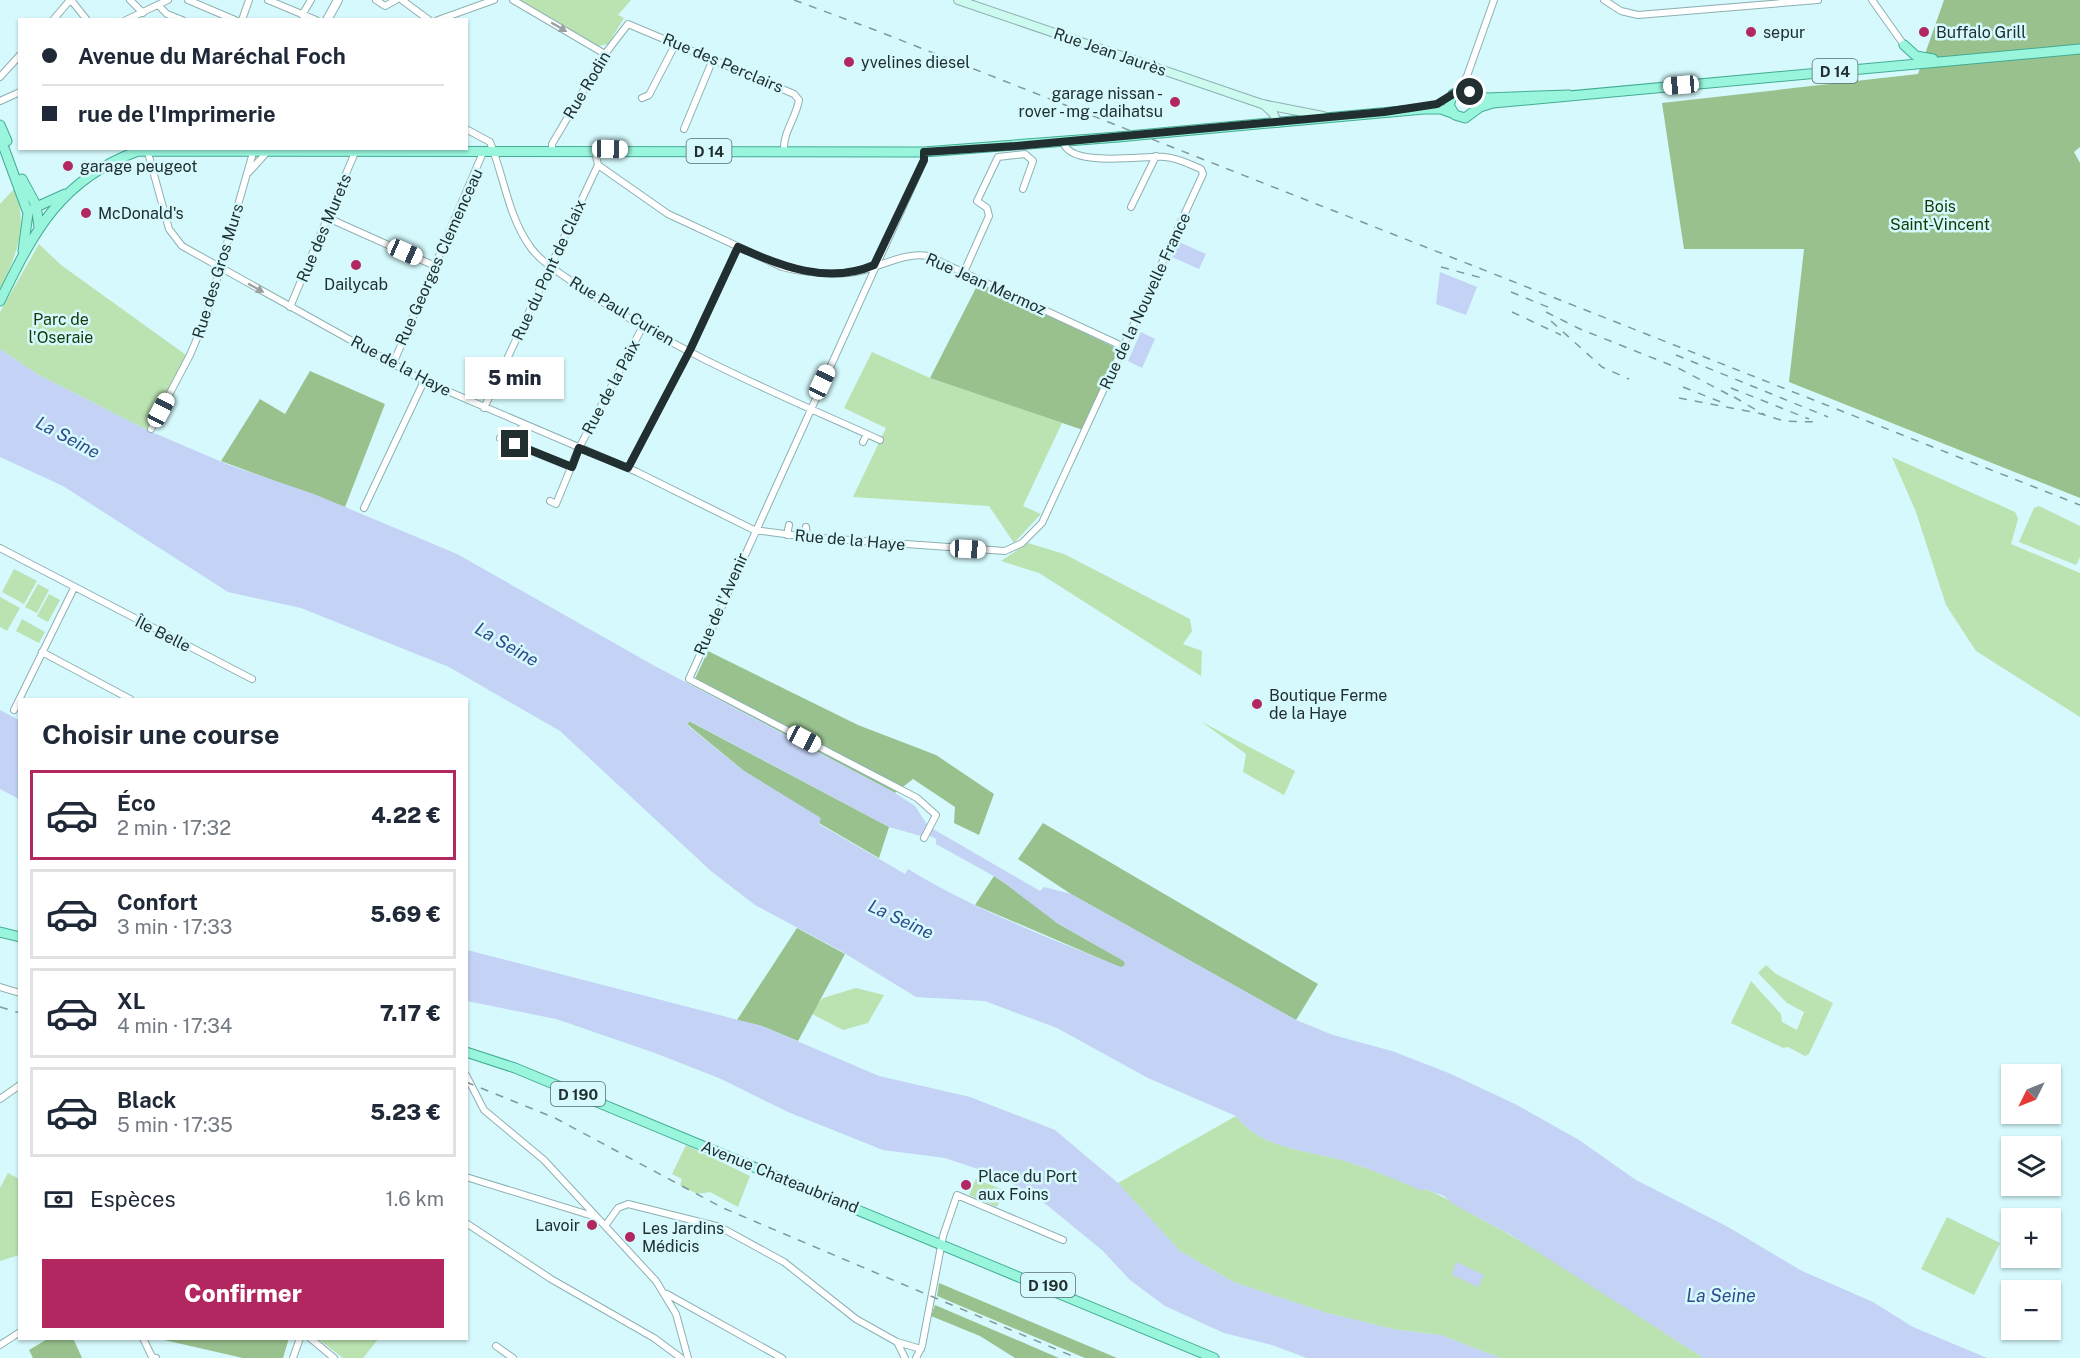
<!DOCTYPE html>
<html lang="fr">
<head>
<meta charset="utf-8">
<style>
  :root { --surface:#fff; --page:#f2f2f3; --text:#1f2937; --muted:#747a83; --line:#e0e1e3; --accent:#b32761 }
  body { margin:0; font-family:"Public Sans",sans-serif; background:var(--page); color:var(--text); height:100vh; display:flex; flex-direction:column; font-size:22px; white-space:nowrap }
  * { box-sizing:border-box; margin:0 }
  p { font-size:20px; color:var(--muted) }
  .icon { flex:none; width:33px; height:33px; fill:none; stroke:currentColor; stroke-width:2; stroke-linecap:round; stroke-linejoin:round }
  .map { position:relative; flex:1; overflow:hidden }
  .drawer { position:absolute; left:18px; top:698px; width:450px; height:642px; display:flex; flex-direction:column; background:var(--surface); border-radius:0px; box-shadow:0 2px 4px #0004 }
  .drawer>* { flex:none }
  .top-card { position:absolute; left:18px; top:18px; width:450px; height:132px; border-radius:0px; box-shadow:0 2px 4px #0004; display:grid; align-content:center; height:132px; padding:0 24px; background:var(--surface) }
  .needle { width:39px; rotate:227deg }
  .buttons { position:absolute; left:2001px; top:1064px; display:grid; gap:12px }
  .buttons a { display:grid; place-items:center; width:60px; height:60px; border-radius:0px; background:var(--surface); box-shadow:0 2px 4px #0004; font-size:30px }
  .end { position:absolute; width:27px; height:27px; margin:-14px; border:8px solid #212f30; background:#fff; box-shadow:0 0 0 3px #fff }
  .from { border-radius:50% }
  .bubble { position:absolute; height:42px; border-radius:0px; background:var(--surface); box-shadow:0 2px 4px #0004; font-size:20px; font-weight:800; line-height:42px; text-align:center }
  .car { position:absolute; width:18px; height:36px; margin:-18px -9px; border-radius:8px; box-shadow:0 0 4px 2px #0007; background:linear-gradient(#fff 24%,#345 0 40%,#fff 0 76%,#345 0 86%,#fff 0) }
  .top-card b { display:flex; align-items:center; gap:21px; height:57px; font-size:22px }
  .top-card b+b { border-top:2px solid var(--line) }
  .top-card i { width:15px; height:15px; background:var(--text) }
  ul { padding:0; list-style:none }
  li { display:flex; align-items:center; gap:18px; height:90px; margin:0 12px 9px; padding:0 12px; border:3px solid var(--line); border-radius:0px }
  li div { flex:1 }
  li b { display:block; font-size:22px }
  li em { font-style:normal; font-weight:800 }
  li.on { border-color:var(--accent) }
  li>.icon { width:54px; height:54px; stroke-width:1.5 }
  h2 { padding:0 24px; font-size:27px; line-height:72px }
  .pay { display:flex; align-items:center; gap:15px; height:66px; padding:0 24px; font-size:22px }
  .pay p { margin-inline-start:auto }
  .cta { display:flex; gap:12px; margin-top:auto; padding:12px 24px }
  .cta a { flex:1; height:69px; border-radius:0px; background:var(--accent); color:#fff; font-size:24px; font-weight:800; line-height:69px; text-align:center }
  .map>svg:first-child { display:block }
  .green { fill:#bbe2b1 }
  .forest { fill:#98c18d }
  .water { fill:#c3d2f5; fill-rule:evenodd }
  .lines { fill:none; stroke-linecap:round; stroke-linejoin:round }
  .minor-casing { stroke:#8eb0b3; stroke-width:8 }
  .tertiary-casing { stroke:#8eb0b3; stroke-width:10 }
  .secondary-casing { stroke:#8eb0b3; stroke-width:10 }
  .primary-casing { stroke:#43ac92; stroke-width:11 }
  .minor { stroke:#fff; stroke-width:6 }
  .tertiary { stroke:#fff; stroke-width:8 }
  .secondary { stroke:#ccfaee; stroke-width:8 }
  .primary { stroke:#99f6dd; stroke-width:9 }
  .rail { stroke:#80999b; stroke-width:1.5; stroke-dasharray:8 8; stroke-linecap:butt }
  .primary-bridge-casing { stroke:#43ac92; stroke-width:11; stroke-linecap:butt }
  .primary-bridge { stroke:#99f6dd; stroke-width:9 }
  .oneway { fill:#9ba1a2 }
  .route { stroke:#212f30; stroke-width:8 }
  .poi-dot { fill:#b32761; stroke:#d5f9fc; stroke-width:2 }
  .labels { text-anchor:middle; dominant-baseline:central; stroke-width:5; stroke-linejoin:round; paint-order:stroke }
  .shield { fill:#d5f9fc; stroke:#576c6d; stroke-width:1.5 }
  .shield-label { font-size:15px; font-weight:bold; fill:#212f30 }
  .poi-label { font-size:16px; fill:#212f30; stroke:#d5f9fc; text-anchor:start }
  .street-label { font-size:16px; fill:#212f30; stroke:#d5f9fc }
  .park-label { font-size:16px; fill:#123904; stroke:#d5f9fc }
  .water-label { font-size:18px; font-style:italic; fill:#324b8d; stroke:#d5f9fc }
</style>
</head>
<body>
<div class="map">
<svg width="2080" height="1358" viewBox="0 0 2080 1358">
  <rect width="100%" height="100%" fill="#d5f9fc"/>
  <!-- green -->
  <path class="green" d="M518,0H631L618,15L624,18L608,44L598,46Z
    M15,188C28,227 17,254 0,289V204Z
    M39,244L61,265L186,355L147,430L37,374L0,349V312Z
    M872,352L930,378L1062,423L1023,506L1041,514L1014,543L989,506L853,497L886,428L844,408Z
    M1892,457L2015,512L2018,519L2011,544L2080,573V717L1976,651L1946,605L1916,512Z
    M2039,506L2080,526V557L2076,565L2019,542L2034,508Z
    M1028,543L1064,554L1190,619L1192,631L1183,644L1202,651L1201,676L1039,573L1001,561Z
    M14,569L37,581L24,604L2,592Z
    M38,584L49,590L37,613L25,607Z
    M49,594L60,600L48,622L37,616Z
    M0,597L20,608L7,631L0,627Z
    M22,619L45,632L39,643L16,631Z
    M1202,722L1295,771L1284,795L1243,772L1246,754Z
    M1766,965L1776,974L1833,1003L1809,1054L1805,1056L1788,1047L1783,1048L1731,1023L1751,981L1781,1014L1782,1022L1797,1030L1804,1012L1787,1003L1758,973Z
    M856,988L884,995L868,1023L843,1030L810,1013L823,998Z
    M1236,1116C1262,1150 1309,1150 1348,1162C1373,1170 1398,1180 1421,1190L1424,1189C1445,1196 1459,1207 1479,1218C1557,1259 1629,1311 1704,1358H1500L1441,1335L1397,1330L1327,1313L1233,1282L1180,1251L1118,1183Z
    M686,1145L750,1176L738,1207L710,1192L697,1194L680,1185L682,1179L672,1174Z
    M8,1173L19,1179V1255L0,1261V1188Z
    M976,1179L1004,1190L997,1207L969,1195Z
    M1947,1217L2000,1243L1974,1295L1921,1269Z
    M317,1338H379L363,1358H343Z"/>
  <!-- forest -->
  <path class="forest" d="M1944,0H2080V147L2074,152L2080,163V498L1789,382L1804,249H1684L1662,103L1918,74Z
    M979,282L1118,349L1083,430L930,378Z
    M310,371L385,404L345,507L221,461L260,399L285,414Z
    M708,651L858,725L936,755L994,794L979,835L954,823L955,807L913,779L895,793L692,685Z
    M689,721L889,827L879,858L819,823L820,818L744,771L687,724Z
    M1043,823L1318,984L1296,1020L1071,894L1018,859Z
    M994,876L1034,903L1057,923L1124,961L1125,965L1122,968L975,905Z
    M797,928L845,954L798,1041L762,1026L737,1020Z
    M939,1283L1117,1358H1085L937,1296Z
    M935,1305L1059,1358H1015L980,1336L931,1316Z
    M49,1338H73L82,1358H33L29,1350Z
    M166,1338H289L283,1358H243L164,1340Z"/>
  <!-- water -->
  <path class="water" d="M1179,242L1206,254L1199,269L1172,257Z
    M1440,272L1477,287L1466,315L1436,304Z
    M1141,332L1155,339L1142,368L1128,361Z
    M0,349L37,374L147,430L229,465L314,494L457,554L653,665L895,793L915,806L928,826L1040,891L1044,887L1071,894L1296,1020L1333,1035L1392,1051L1451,1074L1517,1105L1579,1140L1636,1180L1728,1227L1802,1271L1873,1302L1913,1327L1987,1358H1704L1511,1235L1453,1204L1444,1196L1424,1189L1422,1191C1398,1180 1373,1170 1348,1162C1309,1150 1262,1150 1236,1116L1148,1078L1057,1028L985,1001L916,997L841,951L755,905L711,871L560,731L449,667L301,608L228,592L63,486L0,457ZM690,721L889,827L921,836L924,833L936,839V844L999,879L1057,923L1124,961L1125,965L1121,967C1049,938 975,910 908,869L905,874L819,824L821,818L744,771L687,725Z
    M0,710L19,720V799L0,789Z
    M467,950L762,1026L879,1076L970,1097L1055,1130L1118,1183L1180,1251L1233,1282L1327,1313L1397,1330L1441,1335L1500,1358H1307L1272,1345L1224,1333L1165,1306L1130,1280L1103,1251L1047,1205L1002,1177L945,1158L883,1150L788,1112L719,1078L655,1053L556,1019L467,1001Z
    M1456,1262L1484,1275L1478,1287L1452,1275Z"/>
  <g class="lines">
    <!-- minor casing -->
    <g class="minor-casing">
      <path id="minor" d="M71,0L87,20
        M130,0L143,13
        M188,0L235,20
        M268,0L316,20
        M376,0L385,6L396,0
        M402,0L429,20
        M513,0L605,54
        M1604,0L1621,11L1638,15L1818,0
        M1872,0L1904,45
        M159,6L167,14L182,20
        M302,15L311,0
        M53,20L70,0
        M126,20L168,0
        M242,20L249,0
        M438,20L494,0
        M0,77L20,55
        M1457,91L1467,76L1494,0
        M642,98L649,95L676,43
        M0,101L20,92
        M466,129L490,142C504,176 508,217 531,248C543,264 563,275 580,287C673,351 778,394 880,440
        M684,129L713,59
        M147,149L169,229L182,246L424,381L637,472L754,530L807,537L1005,551L1022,543L1042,523L1203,174L1201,169C1189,164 1178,158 1165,157C1145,155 1068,169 1063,141
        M552,149V144L605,54L628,24L794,94L799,100C796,118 783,132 784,150
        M595,151L598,165L668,214L782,267C805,273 837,276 860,271C883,266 904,252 928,256L1124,347
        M924,152V160L689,679L917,798L936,815L924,838
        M249,172L268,151
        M1131,207L1156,156
        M328,218L435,266
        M964,272L989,216L987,208L977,201L998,157L1025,154L1033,161L1023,189
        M290,307L356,150
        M393,364L484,150
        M484,408L598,165
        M151,429L190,355L206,317L254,149
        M500,438L571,467
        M863,442L867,434
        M515,444L523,424
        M628,468L690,350L738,247
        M550,501L556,504L579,448L643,326
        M364,508L424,381
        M806,527L807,537
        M787,535L789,525
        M0,548L252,679
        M42,652L130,699
        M14,710L74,588
        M0,987L20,993
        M466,1075L484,1110L544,1160L656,1281L676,1314L688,1358
        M0,1099L20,1085
        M466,1177L596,1217
        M466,1223L551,1279L654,1338L681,1358
        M605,1226L618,1208L628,1204L720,1227L784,1262L856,1319L897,1342L921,1349
        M667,1294L782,1358
        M143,1338L152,1357L156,1358
        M310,1338L334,1358
        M897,1342L905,1358
        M0,1345L20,1332
        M496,1346L513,1358
        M293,1358L300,1338
        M916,1358L922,1346L943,1236L957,1195L1063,1240"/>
    </g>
    <!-- tertiary casing -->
    <g class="tertiary-casing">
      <path id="tertiary" d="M327,20L338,0"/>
    </g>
    <!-- secondary casing -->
    <g class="secondary-casing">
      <path id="secondary" d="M958,0L1262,104L1323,116
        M1263,104L1273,113L1278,123"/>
    </g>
    <!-- primary casing -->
    <g class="primary-casing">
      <path id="primary" d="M1904,45L1916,56L1933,59
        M1569,95L1486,98L1462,90L1453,94L1449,105L1455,115L1465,118L1480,107L1493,103L2080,49
        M0,125L7,141
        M1171,132L1424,109H1441L1452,113
        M0,137L28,213L23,251
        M22,179L36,205L39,227
        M34,208L65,194
        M0,301C34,231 61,179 138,151L924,152L1118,137
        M0,932L20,937
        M466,1052L515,1068L1214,1358"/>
    </g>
    <!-- minor -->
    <use href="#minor" class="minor"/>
    <!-- tertiary -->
    <use href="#tertiary" class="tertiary"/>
    <!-- secondary -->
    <use href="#secondary" class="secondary"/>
    <!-- primary -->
    <use href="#primary" class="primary"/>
    <!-- rail -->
    <path class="rail" d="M794,0L875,30L2080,505
      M1441,267L1482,278
      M1511,292L1555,310
      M1512,312L1561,335
      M1546,312L1580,329L1678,368L1741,401
      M1551,321L1602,367L1629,379
      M1676,355L1828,417
      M1683,387L1726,404
      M1731,388L1809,419
      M1734,397L1765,415
      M1679,398L1752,412
      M1758,413L1784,421L1817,422
      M0,1007L20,1013
      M466,1082L555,1118L723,1208L1077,1358"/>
    <!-- primary-bridge casing -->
    <g class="primary-bridge-casing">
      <path id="primary-bridge" d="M1118,137L1171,132"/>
    </g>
    <!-- primary-bridge -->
    <use href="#primary-bridge" class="primary-bridge"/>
  </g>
  <!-- one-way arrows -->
  <defs><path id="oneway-solid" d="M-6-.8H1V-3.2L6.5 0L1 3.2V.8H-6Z" transform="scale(1.5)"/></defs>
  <g class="oneway">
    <use href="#oneway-solid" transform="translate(559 27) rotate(30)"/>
    <use href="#oneway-solid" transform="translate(256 288) rotate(29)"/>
  </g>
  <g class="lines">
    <!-- route -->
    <path class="route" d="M515,444L572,467L579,448L628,468L690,350L738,247C780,266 828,285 874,265L924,160V152L1015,146L1384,112L1437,104L1458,91L1470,92"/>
  </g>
  <!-- markers -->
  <g class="poi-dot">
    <circle cx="1751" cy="32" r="6"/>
    <circle cx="1924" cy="32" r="6"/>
    <circle cx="849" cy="62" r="6"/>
    <circle cx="1175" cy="102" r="6"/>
    <circle cx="68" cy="166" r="6"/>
    <circle cx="86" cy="213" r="6"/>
    <circle cx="356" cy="265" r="6"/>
    <circle cx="1257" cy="704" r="6"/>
    <circle cx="966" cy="1185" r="6"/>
    <circle cx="592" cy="1225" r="6"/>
    <circle cx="630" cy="1237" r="6"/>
  </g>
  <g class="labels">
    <!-- shield labels -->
    <g class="shield">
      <rect x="1812.5" y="59" width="45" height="24" rx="4.5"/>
      <rect x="686.5" y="139" width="45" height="24" rx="4.5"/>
      <rect x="551" y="1082" width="54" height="24" rx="4.5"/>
      <rect x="1021" y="1273" width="54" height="24" rx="4.5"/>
    </g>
    <g class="shield-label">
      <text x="1835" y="71">D 14</text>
      <text x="709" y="151">D 14</text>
      <text x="578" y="1094">D 190</text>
      <text x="1048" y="1285">D 190</text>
    </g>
    <!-- poi labels -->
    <g class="poi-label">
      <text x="1763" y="32">sepur</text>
      <text x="1936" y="32">Buffalo Grill</text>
      <text x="861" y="62">yvelines diesel</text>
      <text x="1163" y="93" text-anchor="end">garage nissan -<tspan x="1163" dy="18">rover - mg - daihatsu</tspan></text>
      <text x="80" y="166">garage peugeot</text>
      <text x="98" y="213">McDonald's</text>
      <text x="356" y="284" text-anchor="middle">Dailycab</text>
      <text x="1269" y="695">Boutique Ferme<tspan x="1269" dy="18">de la Haye</tspan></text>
      <text x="978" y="1176">Place du Port<tspan x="978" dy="18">aux Foins</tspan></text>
      <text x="580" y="1225" text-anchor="end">Lavoir</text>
      <text x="642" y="1228">Les Jardins<tspan x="642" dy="18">Médicis</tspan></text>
    </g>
    <!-- street labels -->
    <g class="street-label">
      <text transform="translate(1110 52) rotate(19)">Rue Jean Jaurès</text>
      <text transform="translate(723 63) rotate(23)">Rue des Perclairs</text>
      <text transform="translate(587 85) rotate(-59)">Rue Rodin</text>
      <text transform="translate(324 228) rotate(-67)">Rue des Murets</text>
      <text transform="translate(439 257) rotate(-66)">Rue Georges Clemenceau</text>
      <text transform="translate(549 270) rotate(-65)">Rue du Pont de Claix</text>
      <text transform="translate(218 271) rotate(-73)">Rue des Gros Murs</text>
      <text transform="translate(986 284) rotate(24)">Rue Jean Mermoz</text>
      <text transform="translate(1145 301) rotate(-65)">Rue de la Nouvelle France</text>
      <text transform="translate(622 311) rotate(31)">Rue Paul Curien</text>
      <text transform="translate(401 366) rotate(28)">Rue de la Haye</text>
      <text transform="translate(611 387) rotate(-62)">Rue de la Paix</text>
      <text transform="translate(850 540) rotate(5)">Rue de la Haye</text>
      <text transform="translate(721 604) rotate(-66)">Rue de l'Avenir</text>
      <text transform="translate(163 634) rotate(27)">Île Belle</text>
      <text transform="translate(780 1177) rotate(22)">Avenue Chateaubriand</text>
    </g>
    <!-- park labels -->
    <g class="park-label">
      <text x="1940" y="206">Bois<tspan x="1940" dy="18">Saint-Vincent</tspan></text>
      <text x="61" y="319">Parc de<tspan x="61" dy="18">l'Oseraie</tspan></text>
    </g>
    <!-- water labels -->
    <g class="water-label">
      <text transform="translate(68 437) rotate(28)">La Seine</text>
      <text transform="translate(507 644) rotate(30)">La Seine</text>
      <text transform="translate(901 919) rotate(25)">La Seine</text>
      <text x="1721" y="1295">La Seine</text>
    </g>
  </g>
</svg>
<div class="buttons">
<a><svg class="needle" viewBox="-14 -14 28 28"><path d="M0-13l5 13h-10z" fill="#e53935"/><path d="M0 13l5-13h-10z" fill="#747a83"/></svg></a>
<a><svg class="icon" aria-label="layers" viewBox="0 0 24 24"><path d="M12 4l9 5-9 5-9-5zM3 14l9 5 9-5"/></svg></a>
<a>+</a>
<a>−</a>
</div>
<i class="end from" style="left:1470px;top:92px"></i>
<i class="end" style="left:515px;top:444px"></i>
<div class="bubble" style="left:465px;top:357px;width:99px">5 min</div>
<i class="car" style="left:1681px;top:85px;rotate:265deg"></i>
<i class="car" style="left:610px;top:149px;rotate:91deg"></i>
<i class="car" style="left:405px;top:252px;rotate:114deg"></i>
<i class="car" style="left:822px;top:382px;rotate:25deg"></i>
<i class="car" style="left:161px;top:410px;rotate:28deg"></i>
<i class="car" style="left:968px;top:549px;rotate:93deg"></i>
<i class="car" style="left:804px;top:739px;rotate:118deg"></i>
<div class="top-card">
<b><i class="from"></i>Avenue du Maréchal Foch</b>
<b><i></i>rue de l'Imprimerie</b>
</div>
<section class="drawer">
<h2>Choisir une course</h2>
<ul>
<li class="on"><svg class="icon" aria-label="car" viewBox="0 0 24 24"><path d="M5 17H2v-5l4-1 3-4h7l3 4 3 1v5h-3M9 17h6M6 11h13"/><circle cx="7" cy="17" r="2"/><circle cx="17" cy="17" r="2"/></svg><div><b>Éco</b><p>2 min · 17:32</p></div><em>4.22 €</em></li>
<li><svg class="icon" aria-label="car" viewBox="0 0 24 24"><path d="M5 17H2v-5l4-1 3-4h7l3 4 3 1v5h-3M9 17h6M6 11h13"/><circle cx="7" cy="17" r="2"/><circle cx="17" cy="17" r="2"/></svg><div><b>Confort</b><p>3 min · 17:33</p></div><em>5.69 €</em></li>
<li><svg class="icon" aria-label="car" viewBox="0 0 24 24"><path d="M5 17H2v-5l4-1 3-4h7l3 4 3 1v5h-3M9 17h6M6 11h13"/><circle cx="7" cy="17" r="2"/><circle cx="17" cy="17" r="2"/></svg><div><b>XL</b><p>4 min · 17:34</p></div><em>7.17 €</em></li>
<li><svg class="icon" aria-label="car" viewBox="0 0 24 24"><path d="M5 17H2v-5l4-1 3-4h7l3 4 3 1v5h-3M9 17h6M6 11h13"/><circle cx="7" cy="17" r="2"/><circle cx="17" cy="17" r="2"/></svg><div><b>Black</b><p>5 min · 17:35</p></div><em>5.23 €</em></li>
</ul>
<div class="pay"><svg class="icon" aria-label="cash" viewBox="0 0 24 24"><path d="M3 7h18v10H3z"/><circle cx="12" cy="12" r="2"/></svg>Espèces<p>1.6 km</p></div>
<div class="cta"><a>Confirmer</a></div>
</section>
</div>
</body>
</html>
